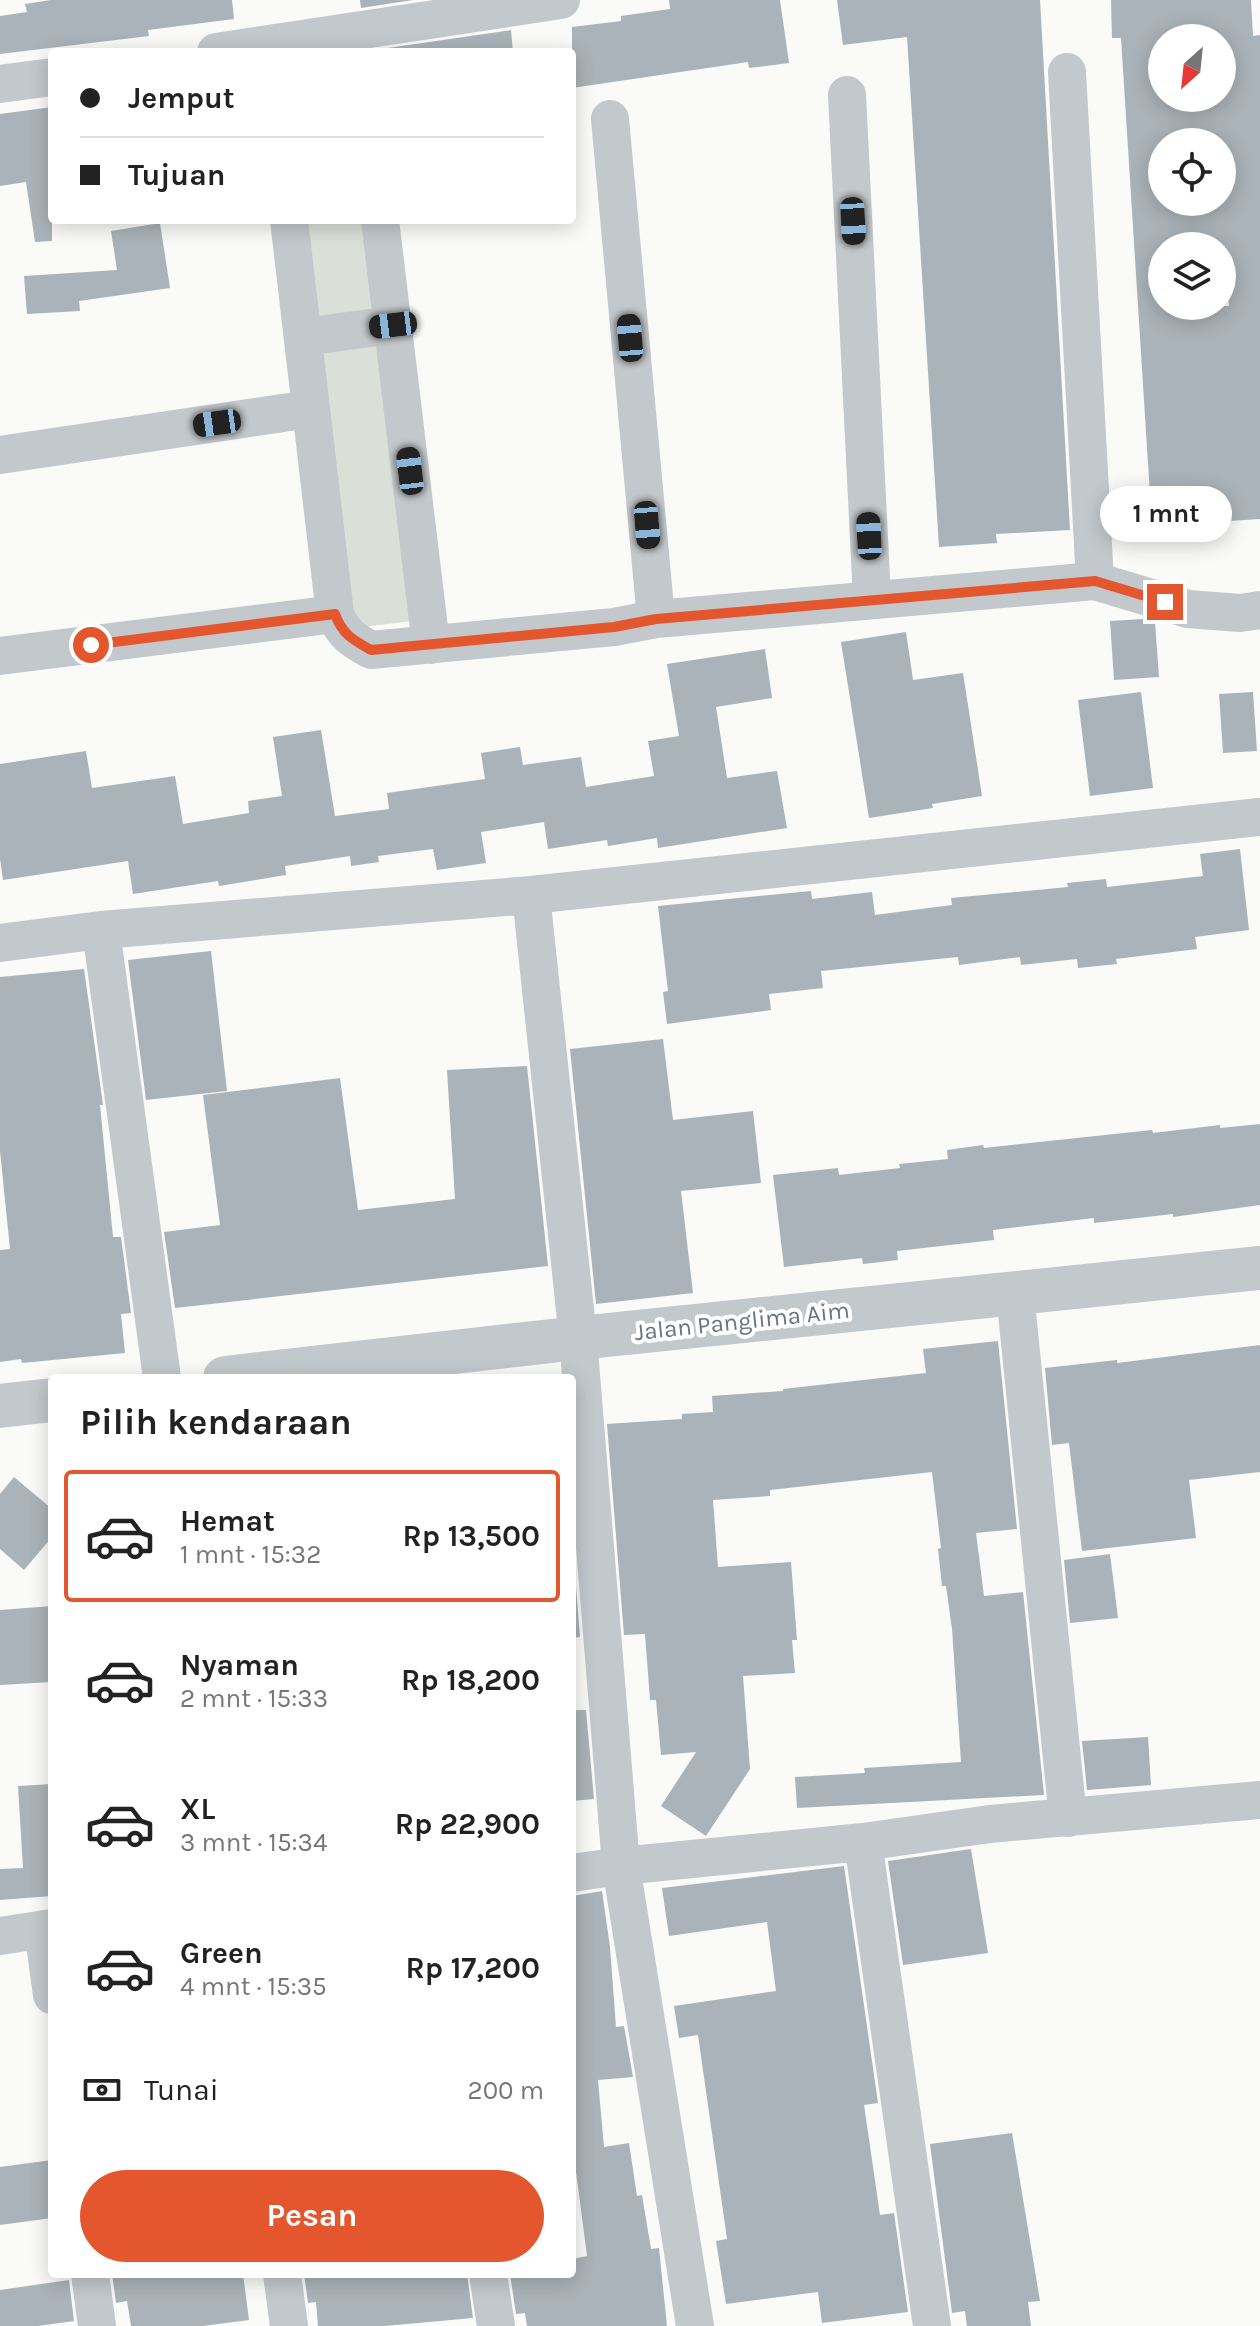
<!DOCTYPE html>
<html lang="id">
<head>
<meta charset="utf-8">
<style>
  :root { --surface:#fff; --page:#f2f2f2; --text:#222; --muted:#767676; --line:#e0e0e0; --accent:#e4572e }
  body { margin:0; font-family:Karla,sans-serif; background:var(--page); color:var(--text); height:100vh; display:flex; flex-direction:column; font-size:30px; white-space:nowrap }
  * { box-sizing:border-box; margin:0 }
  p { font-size:26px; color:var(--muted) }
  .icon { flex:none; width:44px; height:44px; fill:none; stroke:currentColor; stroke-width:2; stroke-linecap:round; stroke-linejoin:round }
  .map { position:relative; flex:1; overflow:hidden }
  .sheet { position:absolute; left:48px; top:1374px; width:528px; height:904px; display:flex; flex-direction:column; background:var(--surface); border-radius:8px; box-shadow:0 4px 20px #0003 }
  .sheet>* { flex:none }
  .hud { position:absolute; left:48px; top:48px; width:528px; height:176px; border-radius:8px; box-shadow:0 4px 20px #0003; display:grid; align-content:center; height:176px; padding:0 32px; background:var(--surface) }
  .needle { width:52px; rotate:207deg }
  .controls { position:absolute; left:1148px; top:24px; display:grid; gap:16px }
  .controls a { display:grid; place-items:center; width:88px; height:88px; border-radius:50%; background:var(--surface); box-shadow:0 4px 20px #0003; font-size:40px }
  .end { position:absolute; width:36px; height:36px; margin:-18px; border:10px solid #e4572e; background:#fff; box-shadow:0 0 0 4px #fff }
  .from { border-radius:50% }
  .bubble { position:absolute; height:56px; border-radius:28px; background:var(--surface); box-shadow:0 4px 20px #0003; font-size:26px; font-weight:700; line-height:56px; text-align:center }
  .car { position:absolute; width:24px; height:48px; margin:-24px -12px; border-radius:10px; box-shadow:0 0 6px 2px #0007; background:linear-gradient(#222 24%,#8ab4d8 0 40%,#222 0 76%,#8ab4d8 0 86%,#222 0) }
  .hud b { display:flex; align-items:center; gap:28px; height:76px; font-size:30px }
  .hud b+b { border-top:2px solid var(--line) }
  .hud i { width:20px; height:20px; background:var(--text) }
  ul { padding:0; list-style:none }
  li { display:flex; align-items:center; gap:24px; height:132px; margin:0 16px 12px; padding:0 16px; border:4px solid transparent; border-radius:8px }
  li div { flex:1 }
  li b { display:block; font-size:30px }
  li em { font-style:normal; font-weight:700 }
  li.selected { border-color:var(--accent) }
  li>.icon { width:72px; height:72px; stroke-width:1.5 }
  h2 { padding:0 32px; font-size:36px; line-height:96px }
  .pay { display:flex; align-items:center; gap:20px; height:88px; padding:0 32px; font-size:30px }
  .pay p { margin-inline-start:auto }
  .cta { display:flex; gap:16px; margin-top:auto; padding:16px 32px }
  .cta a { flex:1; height:92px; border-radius:48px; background:var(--accent); color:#fff; font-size:32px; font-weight:700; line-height:92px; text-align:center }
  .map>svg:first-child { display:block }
  .green { fill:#dadfd7 }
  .building { fill:#aab3b9; fill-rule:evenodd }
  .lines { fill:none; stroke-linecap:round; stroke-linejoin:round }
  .minor { stroke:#c3c8cc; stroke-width:38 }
  .tertiary { stroke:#c3c8cc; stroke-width:44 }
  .route { stroke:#e4572e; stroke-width:10 }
  .labels { text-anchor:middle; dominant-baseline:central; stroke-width:8; stroke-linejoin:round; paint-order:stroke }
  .street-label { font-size:24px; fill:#657683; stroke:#fff }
</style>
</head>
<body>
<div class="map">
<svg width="1260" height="2326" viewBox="0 0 1260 2326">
  <rect width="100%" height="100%" fill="#fafaf8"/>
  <!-- green -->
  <path class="green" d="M299,220H367L421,620L354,628Z"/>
  <!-- building -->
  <path class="building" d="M51,0H232L234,19L148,30L149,36L0,54V16L27,12L25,4Z
    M360,0H413L361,8Z
    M669,0H780L789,63L749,68L748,62L572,88V27L621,21V16L670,9Z
    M837,0H1040L1070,530L996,534L997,543L939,547L907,37L843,45Z
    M1111,0H1251L1253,36L1260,35V519L1152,526L1121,38H1112ZM1162,38H1222V98H1162ZM1162,142H1222V202H1162ZM1162,246H1225L1229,306H1162Z
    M511,30L513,52H367V51Z
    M52,107V241L35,242L26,182L0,186V114Z
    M160,223L170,288L79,301L80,311L27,314L24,276L117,270L111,231Z
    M1143,619L1155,622L1159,677L1114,680L1110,621Z
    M906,632L913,680L963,673L982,796L932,804L933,808L869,818L841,642Z
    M765,649L772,698L716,707L727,778L777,771L787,828L658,848L657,838L608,846L607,840L548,849L544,822L481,832L486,863L437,870L433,849L378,856L379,862L351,866L350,856L285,866L286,875L219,886L218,881L133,894L128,861L3,880L0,859V764L86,751L92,788L175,776L183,824L249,813L248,801L282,796L273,737L321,730L335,816L389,809L387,793L485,779L481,753L520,747L523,765L581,757L586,787L654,776L648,741L679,736L667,664Z
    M1141,692L1153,788L1090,796L1078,700Z
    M1253,692L1257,751L1223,753L1219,694Z
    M1240,849L1249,930L1195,937L1197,949L1116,959L1117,964L1078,968L1077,959L1021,965L1020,957L959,965L958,957L821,971L823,988L769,994L771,1010L667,1024L663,992L668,991L658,906L811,891L812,899L872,892L875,915L952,905L951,898L1068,887L1067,883L1106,879L1107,887L1203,876L1200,854Z
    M211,951L227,1091L146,1100L128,960Z
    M84,969L103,1105H100L113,1237H121L131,1313L121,1314L125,1353L22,1363L21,1359L0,1362V1250L10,1249L0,1151V977Z
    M663,1039L673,1120L753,1111L761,1183L681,1191L693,1293L596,1304L570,1049Z
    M527,1066L548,1266L175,1308L164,1232L220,1225L203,1095L340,1078L358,1210L455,1199L447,1070Z
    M1260,1124V1205L1173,1217V1214L1094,1223V1218L993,1230L994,1240L897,1251L898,1260L863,1264L862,1258L784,1267L773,1175L838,1168L839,1175L900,1168L899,1164L948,1159L947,1150L983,1145L984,1148L1152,1130L1153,1133L1220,1125V1128Z
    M998,1341L1017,1529L976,1533L984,1596L1023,1592L1044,1795L797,1808L795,1777L865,1773L864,1768L961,1762L952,1629L946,1586H942L938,1549L941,1548L932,1472L770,1490V1496L713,1500L718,1567L791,1562L797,1640H792L795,1673L743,1676L750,1769L706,1836L661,1806L696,1752L661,1755L656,1700H650L645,1634L624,1635L607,1424L682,1419V1414L713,1412L712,1396L783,1391V1389L926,1373L923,1349Z
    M1260,1345V1472L1189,1480L1196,1538L1082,1551L1069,1443L1052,1445L1045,1368L1117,1360V1363Z
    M14,1477L52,1509V1537L24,1570L0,1549V1494Z
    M572,1535L580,1637L572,1638Z
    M1110,1554L1118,1618L1070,1623L1064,1560Z
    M52,1606V1682L0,1685V1610Z
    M572,1710H586L594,1799L572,1801Z
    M1148,1737L1151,1785L1087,1790L1082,1741Z
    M52,1784V1896L0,1900V1869L23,1868L18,1786Z
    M971,1849L988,1953L903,1965L888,1861Z
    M844,1866L878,2103L864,2105L880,2215L894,2213L908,2312L822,2323L818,2292L726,2304L716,2241L727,2239L698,2035L679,2038L674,2006L776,1991L767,1922L669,1936L662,1888Z
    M602,1891L610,1947L616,2027L624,2026L633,2077L598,2080L604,2147L629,2143L637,2196L642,2195L651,2249L659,2248L667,2326H527L525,2313L516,2314L510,2274H572V2259L587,2256L572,2141V1896Z
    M1012,2133L1040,2301L1028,2302L1031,2326H967L965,2311L952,2313L930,2144Z
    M52,2160V2218L0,2225V2167Z
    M112,2274H243L249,2320L203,2326H131L127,2301L116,2303Z
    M304,2274H467L473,2318L385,2326H318L316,2302L308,2303Z
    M69,2280L74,2321L38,2326H0V2290Z"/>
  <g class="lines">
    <!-- minor -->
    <path class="minor" d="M216,52L561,0
      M1067,72L1095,581
      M0,84L52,77
      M847,95L872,599
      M610,119L656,619
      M289,220L335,614C343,634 353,640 371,650L614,627L656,619L1095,581L1188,609L1240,613L1260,610
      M380,220L431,645
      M303,337L393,325
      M0,455L310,409
      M0,656L335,614
      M531,895L1260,817
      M101,930L162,1378
      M0,943L101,930L531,895L578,1338L621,1866L695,2326
      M1015,1293L1068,1818
      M863,1842L932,2326
      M572,1873L621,1866L863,1842L990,1824L1260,1800
      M43,1929L52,1995
      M0,1936L52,1928
      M90,2274L97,2326
      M282,2274L289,2326
      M488,2274L496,2326"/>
    <!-- tertiary -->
    <path class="tertiary" d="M225,1378L578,1338L1260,1268
      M0,1406L52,1400"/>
  </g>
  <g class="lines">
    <!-- route -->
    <path class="route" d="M91,645L335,614C342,634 353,640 371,650L614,627L656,619L1095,581L1165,602"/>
  </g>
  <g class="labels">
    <!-- street labels -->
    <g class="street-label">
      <text transform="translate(742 1321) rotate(-6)">Jalan Panglima Aim</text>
    </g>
  </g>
</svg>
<div class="controls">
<a><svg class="needle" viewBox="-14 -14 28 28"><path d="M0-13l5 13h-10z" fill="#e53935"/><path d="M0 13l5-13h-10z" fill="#767676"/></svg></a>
<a><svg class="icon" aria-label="locate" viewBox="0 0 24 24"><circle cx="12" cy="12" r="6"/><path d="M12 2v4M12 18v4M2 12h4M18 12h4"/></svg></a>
<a><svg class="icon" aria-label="layers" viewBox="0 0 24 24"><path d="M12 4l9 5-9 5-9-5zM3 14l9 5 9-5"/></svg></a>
</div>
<i class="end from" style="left:91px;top:645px"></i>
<i class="end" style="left:1165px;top:602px"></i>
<div class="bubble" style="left:1100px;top:486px;width:132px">1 mnt</div>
<i class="car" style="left:853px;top:221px;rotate:177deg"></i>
<i class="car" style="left:393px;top:325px;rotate:263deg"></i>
<i class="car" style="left:630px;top:338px;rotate:355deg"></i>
<i class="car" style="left:217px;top:423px;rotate:262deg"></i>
<i class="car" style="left:410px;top:471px;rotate:353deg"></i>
<i class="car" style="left:647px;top:525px;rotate:175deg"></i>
<i class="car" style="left:869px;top:536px;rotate:357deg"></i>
<div class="hud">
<b><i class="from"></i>Jemput</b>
<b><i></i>Tujuan</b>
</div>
<section class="sheet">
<h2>Pilih kendaraan</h2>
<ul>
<li class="selected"><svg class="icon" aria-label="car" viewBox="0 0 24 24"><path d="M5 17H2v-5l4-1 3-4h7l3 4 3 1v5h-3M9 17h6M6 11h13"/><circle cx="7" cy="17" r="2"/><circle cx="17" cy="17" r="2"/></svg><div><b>Hemat</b><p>1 mnt · 15:32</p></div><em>Rp 13,500</em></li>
<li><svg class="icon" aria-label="car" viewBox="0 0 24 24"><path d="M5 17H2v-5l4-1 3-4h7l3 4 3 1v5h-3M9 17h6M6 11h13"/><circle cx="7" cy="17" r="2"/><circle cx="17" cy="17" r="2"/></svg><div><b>Nyaman</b><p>2 mnt · 15:33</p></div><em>Rp 18,200</em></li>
<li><svg class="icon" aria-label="car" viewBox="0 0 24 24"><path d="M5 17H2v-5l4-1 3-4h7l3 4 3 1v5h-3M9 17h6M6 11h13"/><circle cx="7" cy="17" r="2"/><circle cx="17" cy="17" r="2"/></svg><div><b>XL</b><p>3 mnt · 15:34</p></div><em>Rp 22,900</em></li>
<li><svg class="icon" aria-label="car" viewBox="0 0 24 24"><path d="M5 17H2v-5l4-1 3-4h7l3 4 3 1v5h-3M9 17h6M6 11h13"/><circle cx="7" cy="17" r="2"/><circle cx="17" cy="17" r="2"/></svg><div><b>Green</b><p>4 mnt · 15:35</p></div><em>Rp 17,200</em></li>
</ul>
<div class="pay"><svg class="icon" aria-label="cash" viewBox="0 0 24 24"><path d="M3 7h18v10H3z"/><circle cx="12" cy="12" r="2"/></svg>Tunai<p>200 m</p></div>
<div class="cta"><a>Pesan</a></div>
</section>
</div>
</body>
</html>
